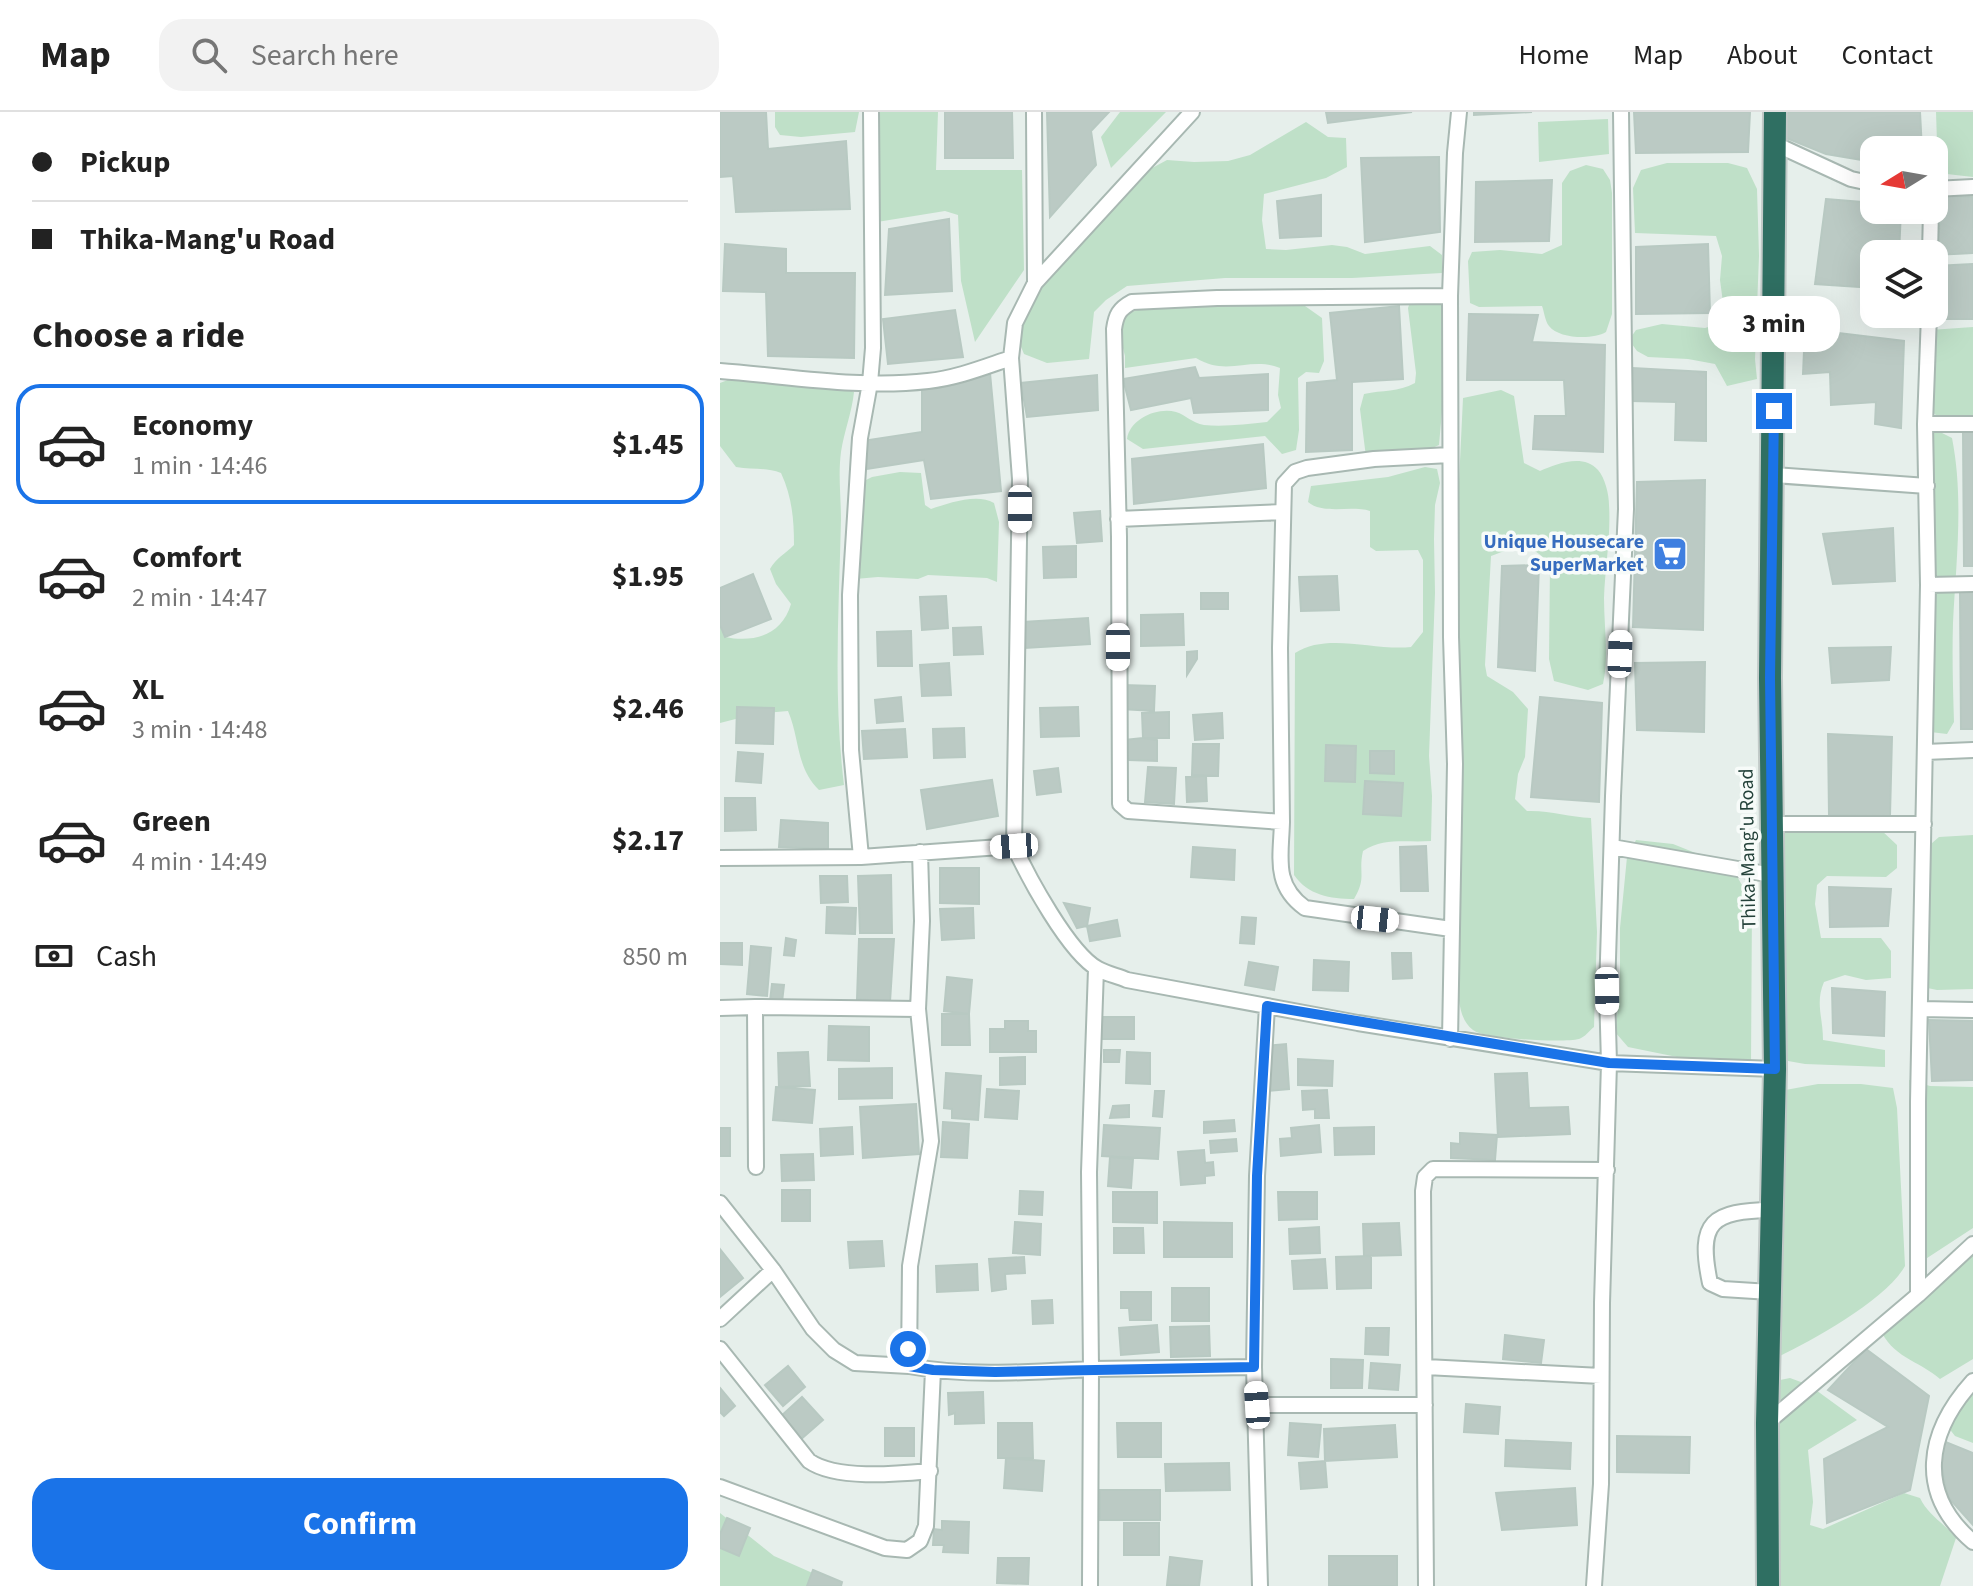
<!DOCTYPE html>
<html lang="en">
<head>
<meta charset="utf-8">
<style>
  :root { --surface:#fff; --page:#f2f2f2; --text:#222; --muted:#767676; --line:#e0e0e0; --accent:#1a73e8 }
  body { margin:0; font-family:"Source Sans 3",sans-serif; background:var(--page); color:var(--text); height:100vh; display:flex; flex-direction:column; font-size:30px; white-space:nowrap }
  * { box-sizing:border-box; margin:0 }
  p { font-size:26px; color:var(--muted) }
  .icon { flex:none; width:44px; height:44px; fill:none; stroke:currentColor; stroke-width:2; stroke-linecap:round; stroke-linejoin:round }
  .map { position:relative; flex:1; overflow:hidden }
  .side { display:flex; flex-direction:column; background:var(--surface); width:720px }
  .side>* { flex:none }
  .guide { display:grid; align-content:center; height:176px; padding:0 32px; background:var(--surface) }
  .needle { width:52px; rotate:259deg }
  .controls { position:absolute; left:1140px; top:24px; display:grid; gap:16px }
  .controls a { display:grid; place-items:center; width:88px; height:88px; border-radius:16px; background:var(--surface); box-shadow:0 8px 32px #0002; font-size:40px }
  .end { position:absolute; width:36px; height:36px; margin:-18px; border:10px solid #1a73e8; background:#fff; box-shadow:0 0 0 4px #fff }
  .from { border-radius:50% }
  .bubble { position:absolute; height:56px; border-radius:24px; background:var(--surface); box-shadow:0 8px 32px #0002; font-size:26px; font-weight:700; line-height:56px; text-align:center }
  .car { position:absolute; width:24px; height:48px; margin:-24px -12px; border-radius:10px; box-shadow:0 0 6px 2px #0007; background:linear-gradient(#fff 24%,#345 0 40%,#fff 0 76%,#345 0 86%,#fff 0) }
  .guide b { display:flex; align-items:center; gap:28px; height:76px; font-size:30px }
  .guide b+b { border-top:2px solid var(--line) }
  .guide i { width:20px; height:20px; background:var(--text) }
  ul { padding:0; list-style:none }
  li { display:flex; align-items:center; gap:24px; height:120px; margin:0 16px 12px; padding:0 16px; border:4px solid transparent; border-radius:24px }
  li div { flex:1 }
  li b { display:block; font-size:30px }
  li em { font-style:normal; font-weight:700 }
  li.on { border-color:var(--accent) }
  li>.icon { width:72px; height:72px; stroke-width:1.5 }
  h2 { padding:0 32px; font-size:36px; line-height:96px }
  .pay { display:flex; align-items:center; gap:20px; height:88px; padding:0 32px; font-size:30px }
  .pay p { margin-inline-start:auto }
  .action { display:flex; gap:16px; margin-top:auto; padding:16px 32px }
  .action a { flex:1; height:92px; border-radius:24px; background:var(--accent); color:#fff; font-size:32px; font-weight:700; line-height:92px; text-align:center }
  header { display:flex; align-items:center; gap:48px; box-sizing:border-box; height:112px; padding:0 40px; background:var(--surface); border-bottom:2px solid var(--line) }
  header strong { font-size:38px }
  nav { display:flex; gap:44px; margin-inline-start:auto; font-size:28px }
  .search { width:560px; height:72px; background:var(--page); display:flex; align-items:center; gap:20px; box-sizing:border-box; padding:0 28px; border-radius:24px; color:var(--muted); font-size:30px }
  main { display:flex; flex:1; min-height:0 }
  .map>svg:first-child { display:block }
  .green { fill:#bfe0c8 }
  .building { fill:#bbcac4; stroke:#b8c9c2; stroke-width:2 }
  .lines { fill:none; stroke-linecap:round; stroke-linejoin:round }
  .minor-casing { stroke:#a8b8b2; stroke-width:18 }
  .highway-casing { stroke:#c2cac8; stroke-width:26 }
  .minor { stroke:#fff; stroke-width:14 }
  .highway { stroke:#2f6f62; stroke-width:22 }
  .route { stroke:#1a73e8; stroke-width:10 }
  .labels { text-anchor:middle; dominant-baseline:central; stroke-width:7; stroke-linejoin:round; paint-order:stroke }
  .shop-label { font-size:20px; font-weight:bold; fill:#366cbe; stroke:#f7fbf9; text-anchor:end }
  .street-label { font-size:20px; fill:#24423a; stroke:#f7fbf9 }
</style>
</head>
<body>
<header>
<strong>Map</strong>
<div class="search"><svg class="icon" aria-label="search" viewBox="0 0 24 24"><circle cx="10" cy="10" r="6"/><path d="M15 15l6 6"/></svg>Search here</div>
<nav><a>Home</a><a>Map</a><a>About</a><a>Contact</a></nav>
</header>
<main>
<section class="side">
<div class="guide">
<b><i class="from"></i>Pickup</b>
<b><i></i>Thika-Mang'u Road</b>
</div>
<h2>Choose a ride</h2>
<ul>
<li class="on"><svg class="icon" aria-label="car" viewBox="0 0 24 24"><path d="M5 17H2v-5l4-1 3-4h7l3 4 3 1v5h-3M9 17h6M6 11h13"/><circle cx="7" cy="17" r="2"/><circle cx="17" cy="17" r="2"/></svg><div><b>Economy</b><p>1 min · 14:46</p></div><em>$1.45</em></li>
<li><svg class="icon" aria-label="car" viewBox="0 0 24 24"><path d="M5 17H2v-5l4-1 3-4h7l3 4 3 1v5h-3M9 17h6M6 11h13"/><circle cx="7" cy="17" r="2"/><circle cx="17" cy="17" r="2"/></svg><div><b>Comfort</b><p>2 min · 14:47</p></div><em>$1.95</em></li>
<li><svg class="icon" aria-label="car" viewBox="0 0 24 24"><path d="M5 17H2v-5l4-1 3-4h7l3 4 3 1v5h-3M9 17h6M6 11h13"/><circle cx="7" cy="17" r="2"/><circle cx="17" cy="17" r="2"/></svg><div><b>XL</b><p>3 min · 14:48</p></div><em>$2.46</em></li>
<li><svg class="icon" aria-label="car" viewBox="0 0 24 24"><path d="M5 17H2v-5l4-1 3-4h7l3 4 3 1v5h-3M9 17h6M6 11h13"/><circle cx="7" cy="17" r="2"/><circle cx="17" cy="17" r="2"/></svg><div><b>Green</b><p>4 min · 14:49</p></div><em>$2.17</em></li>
</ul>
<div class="pay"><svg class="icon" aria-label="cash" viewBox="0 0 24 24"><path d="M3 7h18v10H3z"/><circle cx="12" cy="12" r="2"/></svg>Cash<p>850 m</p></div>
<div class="action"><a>Confirm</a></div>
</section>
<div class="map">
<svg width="1253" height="1474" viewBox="0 0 1253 1474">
  <rect width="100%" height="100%" fill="#e6efeb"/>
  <!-- green -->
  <path class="green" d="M55,0H139L135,20L81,25L60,23L55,15Z
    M157,0H218L216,58H302L304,158L255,230L241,169L238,103L225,99L157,110Z
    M400,0H446L391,56L381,25Z
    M1216,0H1253V65L1218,61Z
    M888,7L889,42L819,50L818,10Z
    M586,10L608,25L626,26L627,55L606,66L544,82L542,108L546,137L566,138L612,133L627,135L645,142L710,134L722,143V161L632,166H505L407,174L386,188L374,200L369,247L327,251L304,242L295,220L303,195L421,62L447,48L474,50L508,49L530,43Z
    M947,51H1008L1027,56L1037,77L1039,144L1035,247L1037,267L1007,274L995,252L968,247L928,245L917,239L909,228L916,218L942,212L985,216L998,212L1004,198L1000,168L1002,144L996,124L915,121L913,76L921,58Z
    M866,53L883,57L890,68L892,81V202L886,220C873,228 839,227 829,214C825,209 824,199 822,194L759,195L750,191L748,149L752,140L780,138L822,142L842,133V71L850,59Z
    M693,181L723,184L726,253L719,333L708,338H688L646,345L640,297L644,282C663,278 678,280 695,271L696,261L688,196Z
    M568,189L585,194L602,206L604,249L599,261L586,260L578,266L579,318L576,338L562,342L545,324L423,337L407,327C410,307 437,295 456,300C466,303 472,311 484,313C504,315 527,312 547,310L561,296L558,283L560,256C530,244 507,265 476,246L405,256V244L397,213L405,202L438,192Z
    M1253,215V304L1216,303L1203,293L1210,218Z
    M13,266L69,270L92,276H125L134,280C132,300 124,320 121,340C118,363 121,385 121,408C119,496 113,584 124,673L99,678C76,656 80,627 68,599L35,602L0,611V511L5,525C34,531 62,523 71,492L56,472L50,457C56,446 65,442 74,433C74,407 72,385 61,361C46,355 32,358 16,355L0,334V271Z
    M781,278L794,284L804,351L820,359C836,352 863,341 878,358C885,366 889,382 889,393C891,424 885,455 884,486C884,515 889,544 883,572L868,578L834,569L829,547L830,452C809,429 799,434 771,444L765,553L767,564L793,580L808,597L805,645L798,662L795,687L807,699C829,698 849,705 871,706L877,820L874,915C869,919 865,925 859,927C844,931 764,927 753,918C740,908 740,892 737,877L730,560L743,286Z
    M1210,321H1222L1232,326C1244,387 1236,450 1233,511C1232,544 1233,577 1234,610L1227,622L1202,619L1204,478L1197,350L1201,329Z
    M705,355L717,357L720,371L715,393L714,427L715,481L709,644L712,684L711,729C686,731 665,725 643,739C638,761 647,765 634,787C610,787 588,783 574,763L575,541C607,520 654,539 691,535L703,520V448L698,438L656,439L650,435V399C631,393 603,403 588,390L591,374L668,365Z
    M180,360L201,361L205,393L211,397C229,391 257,381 274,391L279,410L277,470L267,466L208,463L198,467L158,465L135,467L144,369L152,365Z
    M1070,714L1161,718L1177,733V756L1166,765L1107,764L1097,773L1095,792L1101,826H1161L1171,839V866L1146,868L1125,863L1104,870C1095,891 1103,905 1103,928L1165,938V955L1085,952L1068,949L1059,938L1060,726Z
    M1253,723V877L1217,878L1198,874L1204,738L1219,725Z
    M916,728L953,732L1003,752L1014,759L1032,791L1031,953L962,946L908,935L895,920L900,880V816L907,745Z
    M1189,968L1210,974L1253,975V1116L1201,1150Z
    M1098,972H1141L1173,976L1177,996L1185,1154C1166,1188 1091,1229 1056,1246L1057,1180L1062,1158L1059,1147L1060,979Z
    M1253,1139V1247L1220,1267C1198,1248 1171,1245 1160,1216L1180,1189Z
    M1070,1266L1089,1273L1137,1308L1088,1338L1093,1390L1090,1413L1103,1417L1184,1381L1200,1386C1208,1403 1224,1411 1236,1426L1220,1474H1054L1057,1284L1060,1268Z
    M1253,1270V1331L1235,1324L1228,1315Z
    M0,1401L54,1444L122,1474H0Z"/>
  <!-- building -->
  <path class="building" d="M0,0H46L48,37L126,29L130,97L16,100L13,64L0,65Z
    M225,0H292L293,46H225Z
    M327,0H389L371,19L376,53L330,105Z
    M606,0H692L608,11Z
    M754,0H812L754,3Z
    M914,0H1030L1028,40L916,41Z
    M1056,0H1200L1202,38H1154V50L1106,42L1066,26L1059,16Z
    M719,45L720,120L645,130L641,46Z
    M832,68L829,129L755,130L756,70Z
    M601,83V124L560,126L557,89Z
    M1225,84L1253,85V141L1215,143Z
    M1106,87L1154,91V98H1181L1179,142H1154V176L1095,172Z
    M229,107L232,179L165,183L169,117Z
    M5,132L66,137V161H135L134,246L48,244L46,180L3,179Z
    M988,132L990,201L916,202V135Z
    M1253,152V207H1223L1215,154Z
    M679,194L683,267L632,270V338L586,340L587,271L617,268L610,201Z
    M235,198L243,245L168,252L163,207Z
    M749,202L818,203L812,230L885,233L883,340L813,337L815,304H846L844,268H747Z
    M1085,217L1184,229L1181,316L1155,312L1156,290L1111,293L1110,260L1083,262Z
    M475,255L479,266L548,262V298L474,301L471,286L411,298L403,267Z
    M912,256L986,260V329L955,328L956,290L911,289Z
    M270,261L281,379L211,387L204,348L146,357L142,329L202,320V276Z
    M377,263L378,298L307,305L301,271Z
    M1243,320H1253V454H1244Z
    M543,332L546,376L414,392L412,347Z
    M985,368L983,518L913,515L917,370Z
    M380,399L382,429L357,431L354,401Z
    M1173,416L1175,469L1113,472L1103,422Z
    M356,434V465L324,466L323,435Z
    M819,453L815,559L778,555L782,454Z
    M33,462L51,507L5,525L0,513V476Z
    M617,464L619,498L581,499L579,465Z
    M1240,478H1253V617H1241Z
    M481,481H508V497H481Z
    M226,484L228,516L202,518L200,485Z
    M463,502L464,533L421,534V503Z
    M368,506L370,532L305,536L303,510Z
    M261,515L263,542L234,543L233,516Z
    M191,519L192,554H158L157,520Z
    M1171,535L1169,568L1112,571L1109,536Z
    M477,539V547L467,563V540Z
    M985,550L984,620L917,618L915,551Z
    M229,551L231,583L202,584L200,553Z
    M402,573L435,574L434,599L401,597Z
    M181,585L183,609L157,611L155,588Z
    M820,585L882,591L879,690L811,685Z
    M17,595L54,596L53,632L16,631Z
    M358,595L359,624L321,625L320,596Z
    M449,600V626H423L422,601Z
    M502,601L503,626L475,628L473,603Z
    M244,616L245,645L214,646L213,617Z
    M185,617L187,645L144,647L142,619Z
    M1108,622L1172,625L1170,704L1109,703Z
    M423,626L437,628V649L409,648L403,628Z
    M473,632H499L498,664L472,663Z
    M606,633L636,634L635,670L605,669Z
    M650,639H674V662L650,661Z
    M18,640L43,642L41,671L16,669Z
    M428,655L456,656L454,692L425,690Z
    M338,656L341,680L317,683L314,659Z
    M486,664L487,689L467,690L466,665Z
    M272,668L278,704L207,717L201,678Z
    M645,669L683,671L681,704L643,702Z
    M5,686H35L36,718L5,719Z
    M61,708L108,711V737L59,735Z
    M706,734L708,779H681L680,735Z
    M473,735L515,738L514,768L471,765Z
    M220,756H259V792L220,791Z
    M171,763L172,821H140L138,764Z
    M100,764H127L128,790L101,791Z
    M1109,775L1171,777L1168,814L1110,815Z
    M344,791L370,796L367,814L357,816Z
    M107,795L136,796L135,822L106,821Z
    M253,796L254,826L222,828L220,797Z
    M522,805L536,806L534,832L520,831Z
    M397,808L400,824L370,829L367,814Z
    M66,826L76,828L74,844L64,843Z
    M139,827H174L170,890L137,887Z
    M0,831H22V853L0,852Z
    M31,834L51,836L47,884L27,882Z
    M672,841H691L692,866L673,867Z
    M594,848L629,850L628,879L593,878Z
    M529,850L558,855L554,878L525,873Z
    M227,865L252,868L249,902L224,899Z
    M52,872L64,873L62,890L50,889Z
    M1112,876L1165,880L1164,924L1113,921Z
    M222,902H249L250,933H222Z
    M382,905H414V927H382Z
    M1209,908L1253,909V968L1212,969Z
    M285,909H308V919H316V940H270V917H285Z
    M109,914L149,915V949L108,948Z
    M566,932L569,977L548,979L544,934Z
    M384,938H400L399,950H384Z
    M88,940L90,974L59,975L58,941Z
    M407,940L430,941V972L406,971Z
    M305,945V972L280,973V946Z
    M578,947L613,949L612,974L578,973Z
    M172,956V986L119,987V957Z
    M226,961L261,964L258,1008L232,1006V997L224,996Z
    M807,961L809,996L848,995L850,1022L778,1025L775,962Z
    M56,975L95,978L92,1011L53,1008Z
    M267,977L299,979L297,1007L265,1005Z
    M607,978L609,1006H595V997L583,998L582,979Z
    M435,979H444L442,1005L433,1004Z
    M196,992L199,1042L143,1046L140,995Z
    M409,993V1005L390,1006L393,994Z
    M514,1008L515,1019L484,1021V1010Z
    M223,1010L249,1012L247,1046L221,1045Z
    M384,1013L440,1016L438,1047L382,1044Z
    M599,1013L601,1040L561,1044L560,1027L572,1026L571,1016Z
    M132,1015L133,1042L101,1044L100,1017Z
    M654,1015V1042L615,1043L614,1016Z
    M0,1016H10V1044H0Z
    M740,1021L777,1023L775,1048L731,1046V1031L740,1032Z
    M516,1027L517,1039L491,1041L490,1029Z
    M484,1038L485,1051L493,1050L494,1063L485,1064V1071L461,1073L458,1040Z
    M93,1042L94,1068L62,1069L61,1043Z
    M390,1045L413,1047L411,1076L388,1074Z
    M62,1078H90V1109H62Z
    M300,1079L323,1080L322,1103L299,1102Z
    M393,1080H437V1111L393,1110Z
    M558,1080H597V1107L559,1108Z
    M295,1110L321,1112L320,1143L293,1141Z
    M444,1110L512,1111V1145H444Z
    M679,1111L681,1143L644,1144L643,1112Z
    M599,1115L600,1141L570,1142L569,1117Z
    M394,1116H423L424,1141H394Z
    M162,1129L164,1154L130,1156L128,1130Z
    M0,1137L23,1166L0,1185Z
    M651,1144V1176L617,1177L616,1145Z
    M304,1145L305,1161L285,1162L286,1177L272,1179L269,1147Z
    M605,1147L607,1176L574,1177L572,1149Z
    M257,1152L258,1178L217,1180L216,1154Z
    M452,1176H489V1209H452Z
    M401,1180H431V1208H410L409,1196H401Z
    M332,1188L333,1211L313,1212L312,1189Z
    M437,1213L439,1240L401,1243L399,1216Z
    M489,1214L490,1244L451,1245L450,1215Z
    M646,1216H669L668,1243L645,1242Z
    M785,1223L824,1228L821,1251L783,1247Z
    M1146,1237L1209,1284L1190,1378L1107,1411L1104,1347L1168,1315L1108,1278Z
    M611,1247L643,1248L642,1276H611Z
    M651,1251L680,1253L678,1278L649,1276Z
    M68,1254L85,1275L63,1294L45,1273Z
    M0,1276L15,1294L4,1304L0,1300Z
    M263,1280L264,1311L235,1312V1301L229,1303L228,1281Z
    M82,1285L103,1308L80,1328L60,1305Z
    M746,1292L780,1295L778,1322L744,1320Z
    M278,1311H312L313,1346H278Z
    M397,1311H441V1345H398Z
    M570,1311L601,1313L598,1345L568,1343Z
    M675,1313L677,1345L605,1349L604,1317Z
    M165,1316H194V1344H165Z
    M897,1324L970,1325L969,1361L897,1360Z
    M786,1328L851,1331L850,1357L785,1354Z
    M1223,1329L1253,1341V1413L1228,1385L1218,1336Z
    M286,1346L324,1349L322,1379L284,1376Z
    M605,1349L607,1375L581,1377L579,1351Z
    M509,1351L510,1378L446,1379L445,1352Z
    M855,1376L857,1413L782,1418L776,1381Z
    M380,1378H440V1408H380Z
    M7,1406L30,1416L19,1444L0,1436V1422Z
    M222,1409L249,1410L248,1441L223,1440L224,1433H213L214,1417L222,1418Z
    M404,1411H439V1443H404Z
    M609,1444H677V1474H609Z
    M450,1445L482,1449L479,1474L447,1473Z
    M278,1446H309L308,1472L277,1471Z
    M93,1458L122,1470L121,1474H87Z"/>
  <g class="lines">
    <!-- minor casing -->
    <g class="minor-casing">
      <path id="minor" d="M314,0L315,171
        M472,0L315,171L295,211L291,246L300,367L294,734C308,765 349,841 378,857C387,862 398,864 407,868L638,911L889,951L1055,957
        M1055,32L1131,67L1154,72
        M1214,77L1253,75
        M1210,142L1211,98
        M730,184L497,186L412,190C399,197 396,203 394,217L399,425L400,692L408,699L562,710C561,745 553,773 585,796L731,817
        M0,259C68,264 140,277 208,269C237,266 264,255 291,246
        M1205,312H1253
        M1053,363L1207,374
        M398,407L563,400
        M1208,473L1253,472
        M1205,640L1253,638
        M562,710L560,536L564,372L575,360L587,356L654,347L730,343
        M1052,712H1204
        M892,735L1052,763
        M141,745L131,638L130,483L140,326L150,271L153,236L151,0
        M0,746L141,745L294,734
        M376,857L369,1060L371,1257L534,1255L537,1064L547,894
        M0,896L35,895
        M1201,897L1253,898
        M730,927L735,652L731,525L730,184L735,41L739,0
        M36,1055L35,895L198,897
        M0,1091L53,1158L93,1217L114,1238L135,1251L189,1254L190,1154L211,1029L198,897L202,809L200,740
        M1050,1180L1003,1177L990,1171C977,1109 992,1099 1052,1098
        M1198,1183V990L1208,473L1205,312L1209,202
        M0,1207L53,1158
        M0,1237L89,1349C116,1368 177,1362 210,1359
        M189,1254C248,1265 311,1260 371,1257L370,1474
        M534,1255L540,1474
        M706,1255L881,1264
        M1253,1269C1206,1321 1196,1381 1253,1430
        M537,1293H705
        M1047,1311L1198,1183L1253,1132
        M0,1375L165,1436L187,1438L200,1429L206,1414L213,1258
        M706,1474L703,1079L705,1065L713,1057L887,1058
        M874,1474L881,1372L882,1191L889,951L887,879L893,684L906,397L901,0"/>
    </g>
    <!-- highway casing -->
    <g class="highway-casing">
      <path id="highway" d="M1048,1474L1047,1311L1055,957L1050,566L1055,0"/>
    </g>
    <!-- minor -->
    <use href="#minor" class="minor"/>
    <!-- highway -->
    <use href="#highway" class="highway"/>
  </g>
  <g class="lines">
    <!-- route -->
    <path class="route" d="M188,1237L189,1254L213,1258L275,1260L534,1255L537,1064L547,894L889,951L1055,957L1050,566L1054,299"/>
  </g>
  <!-- icons -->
  <defs>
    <g id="supermarket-square" transform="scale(1.8)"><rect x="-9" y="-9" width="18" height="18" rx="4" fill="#3f7fe0" stroke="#f7fbf9"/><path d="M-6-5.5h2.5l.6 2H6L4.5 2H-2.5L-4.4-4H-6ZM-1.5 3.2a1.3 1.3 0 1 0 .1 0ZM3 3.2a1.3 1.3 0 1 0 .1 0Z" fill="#fff"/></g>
  </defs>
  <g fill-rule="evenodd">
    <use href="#supermarket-square" x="950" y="442"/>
  </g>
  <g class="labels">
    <!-- shop labels -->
    <g class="shop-label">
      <text x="924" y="430">Unique Housecare<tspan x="924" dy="23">SuperMarket</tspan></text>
    </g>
    <!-- street labels -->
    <g class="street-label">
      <text transform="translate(1028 737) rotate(-91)">Thika-Mang'u Road</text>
    </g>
  </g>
</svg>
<div class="controls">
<a><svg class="needle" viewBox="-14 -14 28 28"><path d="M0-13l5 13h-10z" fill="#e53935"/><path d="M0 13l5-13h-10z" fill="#767676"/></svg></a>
<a><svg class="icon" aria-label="layers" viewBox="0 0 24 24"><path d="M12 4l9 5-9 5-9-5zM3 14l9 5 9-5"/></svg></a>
</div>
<i class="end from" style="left:188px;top:1237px"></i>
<i class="end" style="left:1054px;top:299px"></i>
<div class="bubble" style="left:988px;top:184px;width:132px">3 min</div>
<i class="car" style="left:300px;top:397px;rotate:180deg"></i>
<i class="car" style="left:398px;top:535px;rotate:180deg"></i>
<i class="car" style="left:900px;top:542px;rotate:2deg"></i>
<i class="car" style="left:294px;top:734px;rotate:266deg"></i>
<i class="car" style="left:655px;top:807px;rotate:96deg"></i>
<i class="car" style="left:887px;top:879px;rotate:179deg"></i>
<i class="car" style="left:537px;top:1293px;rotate:356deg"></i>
</div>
</main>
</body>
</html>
